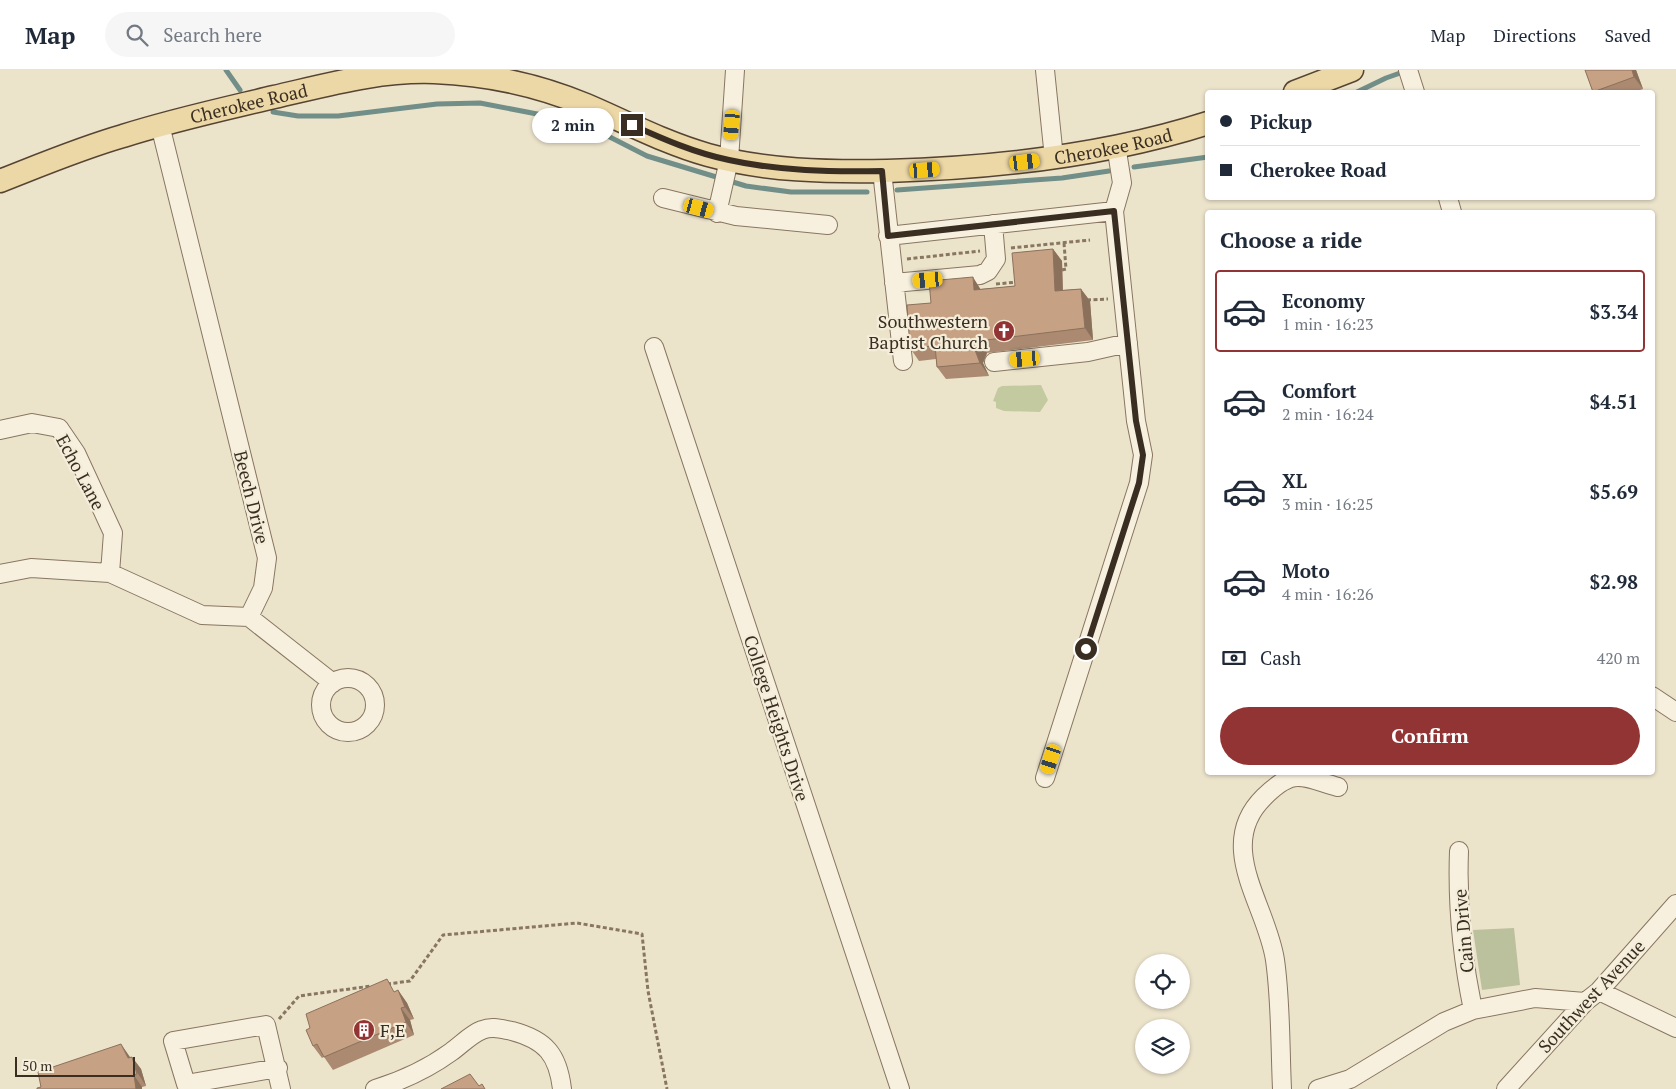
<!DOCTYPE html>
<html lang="en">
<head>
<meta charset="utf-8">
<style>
  :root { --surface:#fff; --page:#f6f6f7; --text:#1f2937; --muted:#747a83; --line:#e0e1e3; --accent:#933434 }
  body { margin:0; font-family:"PT Serif",serif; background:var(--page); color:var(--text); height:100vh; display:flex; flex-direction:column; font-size:19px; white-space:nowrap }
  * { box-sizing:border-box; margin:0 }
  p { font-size:16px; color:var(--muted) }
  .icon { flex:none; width:28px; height:28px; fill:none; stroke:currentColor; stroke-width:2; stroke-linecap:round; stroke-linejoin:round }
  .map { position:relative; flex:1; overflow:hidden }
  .panel { position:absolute; left:1205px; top:140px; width:450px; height:565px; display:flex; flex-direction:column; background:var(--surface); border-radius:5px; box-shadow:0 1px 4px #0004 }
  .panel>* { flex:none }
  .top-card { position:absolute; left:1205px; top:20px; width:450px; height:110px; border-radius:5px; box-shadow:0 1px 4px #0004; display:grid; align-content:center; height:110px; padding:0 15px; background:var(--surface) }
  .fabs { position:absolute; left:1135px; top:884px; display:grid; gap:10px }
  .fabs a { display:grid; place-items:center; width:55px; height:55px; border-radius:50%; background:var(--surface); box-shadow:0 1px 4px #0004; font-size:25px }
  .scale { position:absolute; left:15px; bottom:12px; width:120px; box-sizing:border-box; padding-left:5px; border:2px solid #3a2e22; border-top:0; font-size:14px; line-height:18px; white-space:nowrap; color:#3a2e22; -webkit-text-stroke:4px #f4edda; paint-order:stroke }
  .end { position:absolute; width:22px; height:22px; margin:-11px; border:6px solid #3a2e22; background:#fff; box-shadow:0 0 0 2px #fff }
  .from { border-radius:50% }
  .bubble { position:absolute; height:35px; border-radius:18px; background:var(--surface); box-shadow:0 1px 4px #0004; font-size:16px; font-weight:700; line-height:35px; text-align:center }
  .car { position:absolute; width:15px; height:30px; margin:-15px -8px; border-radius:6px; box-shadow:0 0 4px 1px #0007; background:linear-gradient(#f5c518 24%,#345 0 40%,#f5c518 0 76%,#345 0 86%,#f5c518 0) }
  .top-card b { display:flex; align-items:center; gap:18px; height:48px; font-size:19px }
  .top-card b+b { border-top:1px solid var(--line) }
  .top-card i { width:12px; height:12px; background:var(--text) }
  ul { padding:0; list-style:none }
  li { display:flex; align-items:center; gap:15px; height:82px; margin:0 10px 8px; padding:0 5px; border:2px solid transparent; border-radius:5px }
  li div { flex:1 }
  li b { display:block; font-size:19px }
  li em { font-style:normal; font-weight:700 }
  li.on { border-color:var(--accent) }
  li>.icon { width:45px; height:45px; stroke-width:1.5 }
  h2 { padding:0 15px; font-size:22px; line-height:60px }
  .pay { display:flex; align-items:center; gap:12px; height:55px; padding:0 15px; font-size:19px }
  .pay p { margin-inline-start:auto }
  .action { display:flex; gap:10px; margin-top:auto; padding:10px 15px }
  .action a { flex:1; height:58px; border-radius:30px; background:var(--accent); color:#fff; font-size:20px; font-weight:700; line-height:58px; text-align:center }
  header { display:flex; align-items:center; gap:30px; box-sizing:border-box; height:70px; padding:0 25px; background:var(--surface); border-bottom:1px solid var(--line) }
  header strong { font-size:24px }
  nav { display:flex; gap:28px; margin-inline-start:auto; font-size:18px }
  .search { width:350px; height:45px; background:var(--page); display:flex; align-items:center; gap:12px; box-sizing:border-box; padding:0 18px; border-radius:28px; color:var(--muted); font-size:19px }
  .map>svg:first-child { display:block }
  .green { fill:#c4ca9f }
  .cemetery { fill:#bbc09d }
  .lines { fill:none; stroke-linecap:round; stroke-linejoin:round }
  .stream { stroke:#718f88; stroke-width:5 }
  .minor-casing { stroke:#887660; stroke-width:20 }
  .major-casing { stroke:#564433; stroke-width:25 }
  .path { stroke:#887660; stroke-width:3; stroke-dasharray:4 2.5; stroke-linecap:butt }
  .minor { stroke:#f7f0de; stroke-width:18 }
  .major { stroke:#ecd7a6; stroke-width:22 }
  .wall { fill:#ab8a71 }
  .shaded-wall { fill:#8b715c }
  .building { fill:#c7a183; stroke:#8b715c }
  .route { stroke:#3a2e22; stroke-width:6 }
  .labels { text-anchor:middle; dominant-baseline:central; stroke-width:4.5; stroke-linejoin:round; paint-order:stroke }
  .street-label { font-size:18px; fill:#3a2e22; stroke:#f4edda }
  .poi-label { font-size:18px; fill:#3a2e22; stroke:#f4edda; text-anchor:end }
</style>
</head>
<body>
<header>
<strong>Map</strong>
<div class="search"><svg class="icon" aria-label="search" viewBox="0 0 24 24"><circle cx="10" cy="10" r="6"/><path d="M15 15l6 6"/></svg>Search here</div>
<nav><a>Map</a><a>Directions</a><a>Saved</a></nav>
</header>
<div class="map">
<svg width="1676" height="1019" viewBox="0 0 1676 1019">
  <rect width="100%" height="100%" fill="#ece3cb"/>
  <!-- green -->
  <path class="green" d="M1041,315L1048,330L1040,342L1004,341L996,338V332L993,331L998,318L1002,316Z"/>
  <!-- cemetery -->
  <path class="cemetery" d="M1514,858L1520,915L1482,920L1473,860Z"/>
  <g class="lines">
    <!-- stream -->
    <path class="stream" d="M226,0L240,20
      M1357,22L1386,8L1406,1
      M273,42L298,46H338L437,34L480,33L558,48L600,62L647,86L746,116L791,122H867
      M1134,97L1208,87
      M897,120L1062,108L1109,101"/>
    <!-- minor casing -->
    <g class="minor-casing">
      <path id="minor" d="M1045,0L1054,88
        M1408,0L1415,22
        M160,55L267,488L263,518L249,547
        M882,101L903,291
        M663,128L736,146L828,155
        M1448,128L1452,142
        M717,143L729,90L735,0
        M888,166L1114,141
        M894,213L980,205L988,201L996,189L993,154
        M654,277L900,1019
        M994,292L1088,282L1128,273
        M0,360L32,353L59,358L76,383L113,463L110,503
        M0,504L31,498L110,503L202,545L249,547
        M249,547L333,613
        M321 635a27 27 0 1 1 54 0a27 27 0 1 1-54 0Z
        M1652,626L1676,642
        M1045,708L1139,413L1143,385L1136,351L1114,141L1122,113L1116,75
        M1459,781C1457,835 1462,887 1473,940
        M1599,921L1676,958
        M278,998L186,1014L173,971L266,955L281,1019
        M375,1019C401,1011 429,998 451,982C461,975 471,964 482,960C492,956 501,959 512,961C546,970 558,985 562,1019
        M1282,1019C1280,976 1281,932 1275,890C1267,835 1214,776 1264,727C1294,697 1302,707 1338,717
        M1318,1019L1350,1009L1444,952L1473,940L1535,928L1585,932
        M1506,1019L1585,932L1599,921L1676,834"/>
    </g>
    <!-- major casing -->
    <g class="major-casing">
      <g id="major">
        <path d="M1295,22L1352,0"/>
        <path id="s1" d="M0,111C41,95 81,78 123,66C173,50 224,39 274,27C327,15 379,0 434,2C486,4 538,15 586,35C626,52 665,73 708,85C766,101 827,102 887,101C995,98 1105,86 1208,53"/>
      </g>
    </g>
    <!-- path -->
    <path class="path" d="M1011,178L1090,170
      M907,189L980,181
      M1062,200L1066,199L1064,173
      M996,214L1017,212
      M1087,230L1108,229
      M387,914L410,911L443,865L577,853L642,864L648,921L667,1019
      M279,949L299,926L371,916"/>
    <!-- minor -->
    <use href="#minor" class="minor"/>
    <!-- major -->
    <use href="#major" class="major"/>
  </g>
  <!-- wall -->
  <path class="wall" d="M1585,0H1636L1643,19L1634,22H1593Z
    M1053,179L1062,191L1063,220L1081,219L1090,231L1093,270L987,283L983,293L989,306L946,309L937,297L936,289L919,291L910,278L931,233L981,219L1015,216Z
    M398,920L407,933L414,949L410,950L414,965L333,1000L324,987L322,988L313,976Z
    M132,987L141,999L146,1016L142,1017V1019H37L41,1017Z"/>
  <!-- shaded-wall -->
  <path class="shaded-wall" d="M1632,0H1636L1643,19L1634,7Z
    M1053,179L1062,191L1063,233L1055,221Z
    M973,207L981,220H974Z
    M1081,219L1090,231L1093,270L1085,258Z
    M978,271L987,283L983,293L989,306L980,293L975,280Z
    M398,920L407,933L414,949L405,937Z
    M401,938L410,950L414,965L406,952Z
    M121,974L130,987L136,1000L132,987L141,999L146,1016L128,988Z
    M134,1005L142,1017V1019H136Z"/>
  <!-- building -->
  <path class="building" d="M1585,0H1632L1634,7L1593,22Z
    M1053,179L1055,221L1081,219L1085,258L978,271L975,280L980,293L937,297L935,276L910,278L907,235L931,233L929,211L973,207L974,220L1015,216L1012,183Z
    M387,909L394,922L398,920L405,937L401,938L406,952L324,987L317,974L313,976L306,960L310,958L306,944Z
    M121,974L128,988L132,987L137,1004L134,1005L136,1019H37V1018L41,1017L38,1002Z
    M470,1004L479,1016L482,1014L485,1019H441Z"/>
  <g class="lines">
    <!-- route -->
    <path class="route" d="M632,55C663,69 695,83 729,90C779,101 831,102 882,101L888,166L1114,141L1136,351L1143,385L1139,413L1086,579"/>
  </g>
  <!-- icons -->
  <defs>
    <g id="church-disc" transform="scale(1.125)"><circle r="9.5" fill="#933434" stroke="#f4edda"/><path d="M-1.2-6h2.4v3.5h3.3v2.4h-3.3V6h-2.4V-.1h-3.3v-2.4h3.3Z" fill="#fff"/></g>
    <g id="building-disc" transform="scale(1.125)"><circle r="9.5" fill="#933434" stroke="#f4edda"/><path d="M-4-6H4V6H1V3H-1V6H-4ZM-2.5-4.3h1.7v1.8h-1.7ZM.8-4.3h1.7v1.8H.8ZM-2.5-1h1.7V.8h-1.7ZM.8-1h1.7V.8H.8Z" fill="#fff"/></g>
  </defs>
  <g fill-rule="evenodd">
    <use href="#church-disc" x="1004" y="261"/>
    <use href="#building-disc" x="364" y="960"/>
  </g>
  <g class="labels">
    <!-- street labels -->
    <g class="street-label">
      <text stroke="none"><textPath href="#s1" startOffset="261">Cherokee Road</textPath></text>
      <text stroke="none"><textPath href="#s1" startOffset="1146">Cherokee Road</textPath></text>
      <text transform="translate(81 402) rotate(62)">Echo Lane</text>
      <text transform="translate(252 427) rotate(76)">Beech Drive</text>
      <text transform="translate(777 648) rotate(72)">College Heights Drive</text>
      <text transform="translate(1463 861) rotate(-95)">Cain Drive</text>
      <text transform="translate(1591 926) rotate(-47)">Southwest Avenue</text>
    </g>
    <!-- poi labels -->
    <g class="poi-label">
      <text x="988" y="251">Southwestern<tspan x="988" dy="21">Baptist Church</tspan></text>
      <text x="380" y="960" text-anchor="start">F,E</text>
    </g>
  </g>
</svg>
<div class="fabs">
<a><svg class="icon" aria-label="locate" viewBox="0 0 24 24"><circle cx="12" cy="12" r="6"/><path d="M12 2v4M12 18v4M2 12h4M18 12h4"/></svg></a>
<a><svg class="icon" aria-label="layers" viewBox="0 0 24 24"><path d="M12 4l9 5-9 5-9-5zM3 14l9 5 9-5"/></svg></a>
</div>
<div class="scale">50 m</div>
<i class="end from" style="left:1086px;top:579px"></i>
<i class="end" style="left:632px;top:55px"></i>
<div class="bubble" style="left:532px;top:38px;width:82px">2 min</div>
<i class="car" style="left:732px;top:55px;rotate:185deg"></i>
<i class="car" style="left:1025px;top:92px;rotate:83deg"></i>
<i class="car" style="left:925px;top:100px;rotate:86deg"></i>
<i class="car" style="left:699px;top:138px;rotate:105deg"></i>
<i class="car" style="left:928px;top:210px;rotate:265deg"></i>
<i class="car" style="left:1025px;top:289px;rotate:265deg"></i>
<i class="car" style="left:1051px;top:689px;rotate:198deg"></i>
<div class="top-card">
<b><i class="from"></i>Pickup</b>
<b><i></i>Cherokee Road</b>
</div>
<section class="panel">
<h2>Choose a ride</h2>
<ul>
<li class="on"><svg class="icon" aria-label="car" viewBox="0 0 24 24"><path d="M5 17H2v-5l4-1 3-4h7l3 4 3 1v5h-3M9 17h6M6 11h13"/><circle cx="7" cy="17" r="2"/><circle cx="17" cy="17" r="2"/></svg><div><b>Economy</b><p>1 min · 16:23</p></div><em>$3.34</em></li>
<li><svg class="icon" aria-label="car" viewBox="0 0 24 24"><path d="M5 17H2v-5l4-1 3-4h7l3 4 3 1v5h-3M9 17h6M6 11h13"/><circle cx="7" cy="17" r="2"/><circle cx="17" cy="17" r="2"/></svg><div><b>Comfort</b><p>2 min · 16:24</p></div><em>$4.51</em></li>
<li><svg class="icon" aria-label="car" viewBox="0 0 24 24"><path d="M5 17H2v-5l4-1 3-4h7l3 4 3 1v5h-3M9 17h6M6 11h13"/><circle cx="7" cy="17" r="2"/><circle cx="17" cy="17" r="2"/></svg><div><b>XL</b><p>3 min · 16:25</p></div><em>$5.69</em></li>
<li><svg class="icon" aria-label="car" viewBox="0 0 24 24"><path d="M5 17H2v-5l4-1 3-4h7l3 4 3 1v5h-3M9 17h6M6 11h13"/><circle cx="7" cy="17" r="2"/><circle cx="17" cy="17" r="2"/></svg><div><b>Moto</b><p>4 min · 16:26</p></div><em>$2.98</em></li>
</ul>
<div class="pay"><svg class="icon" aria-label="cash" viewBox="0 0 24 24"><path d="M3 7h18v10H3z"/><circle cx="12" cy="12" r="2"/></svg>Cash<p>420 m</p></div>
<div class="action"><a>Confirm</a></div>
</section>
</div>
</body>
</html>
